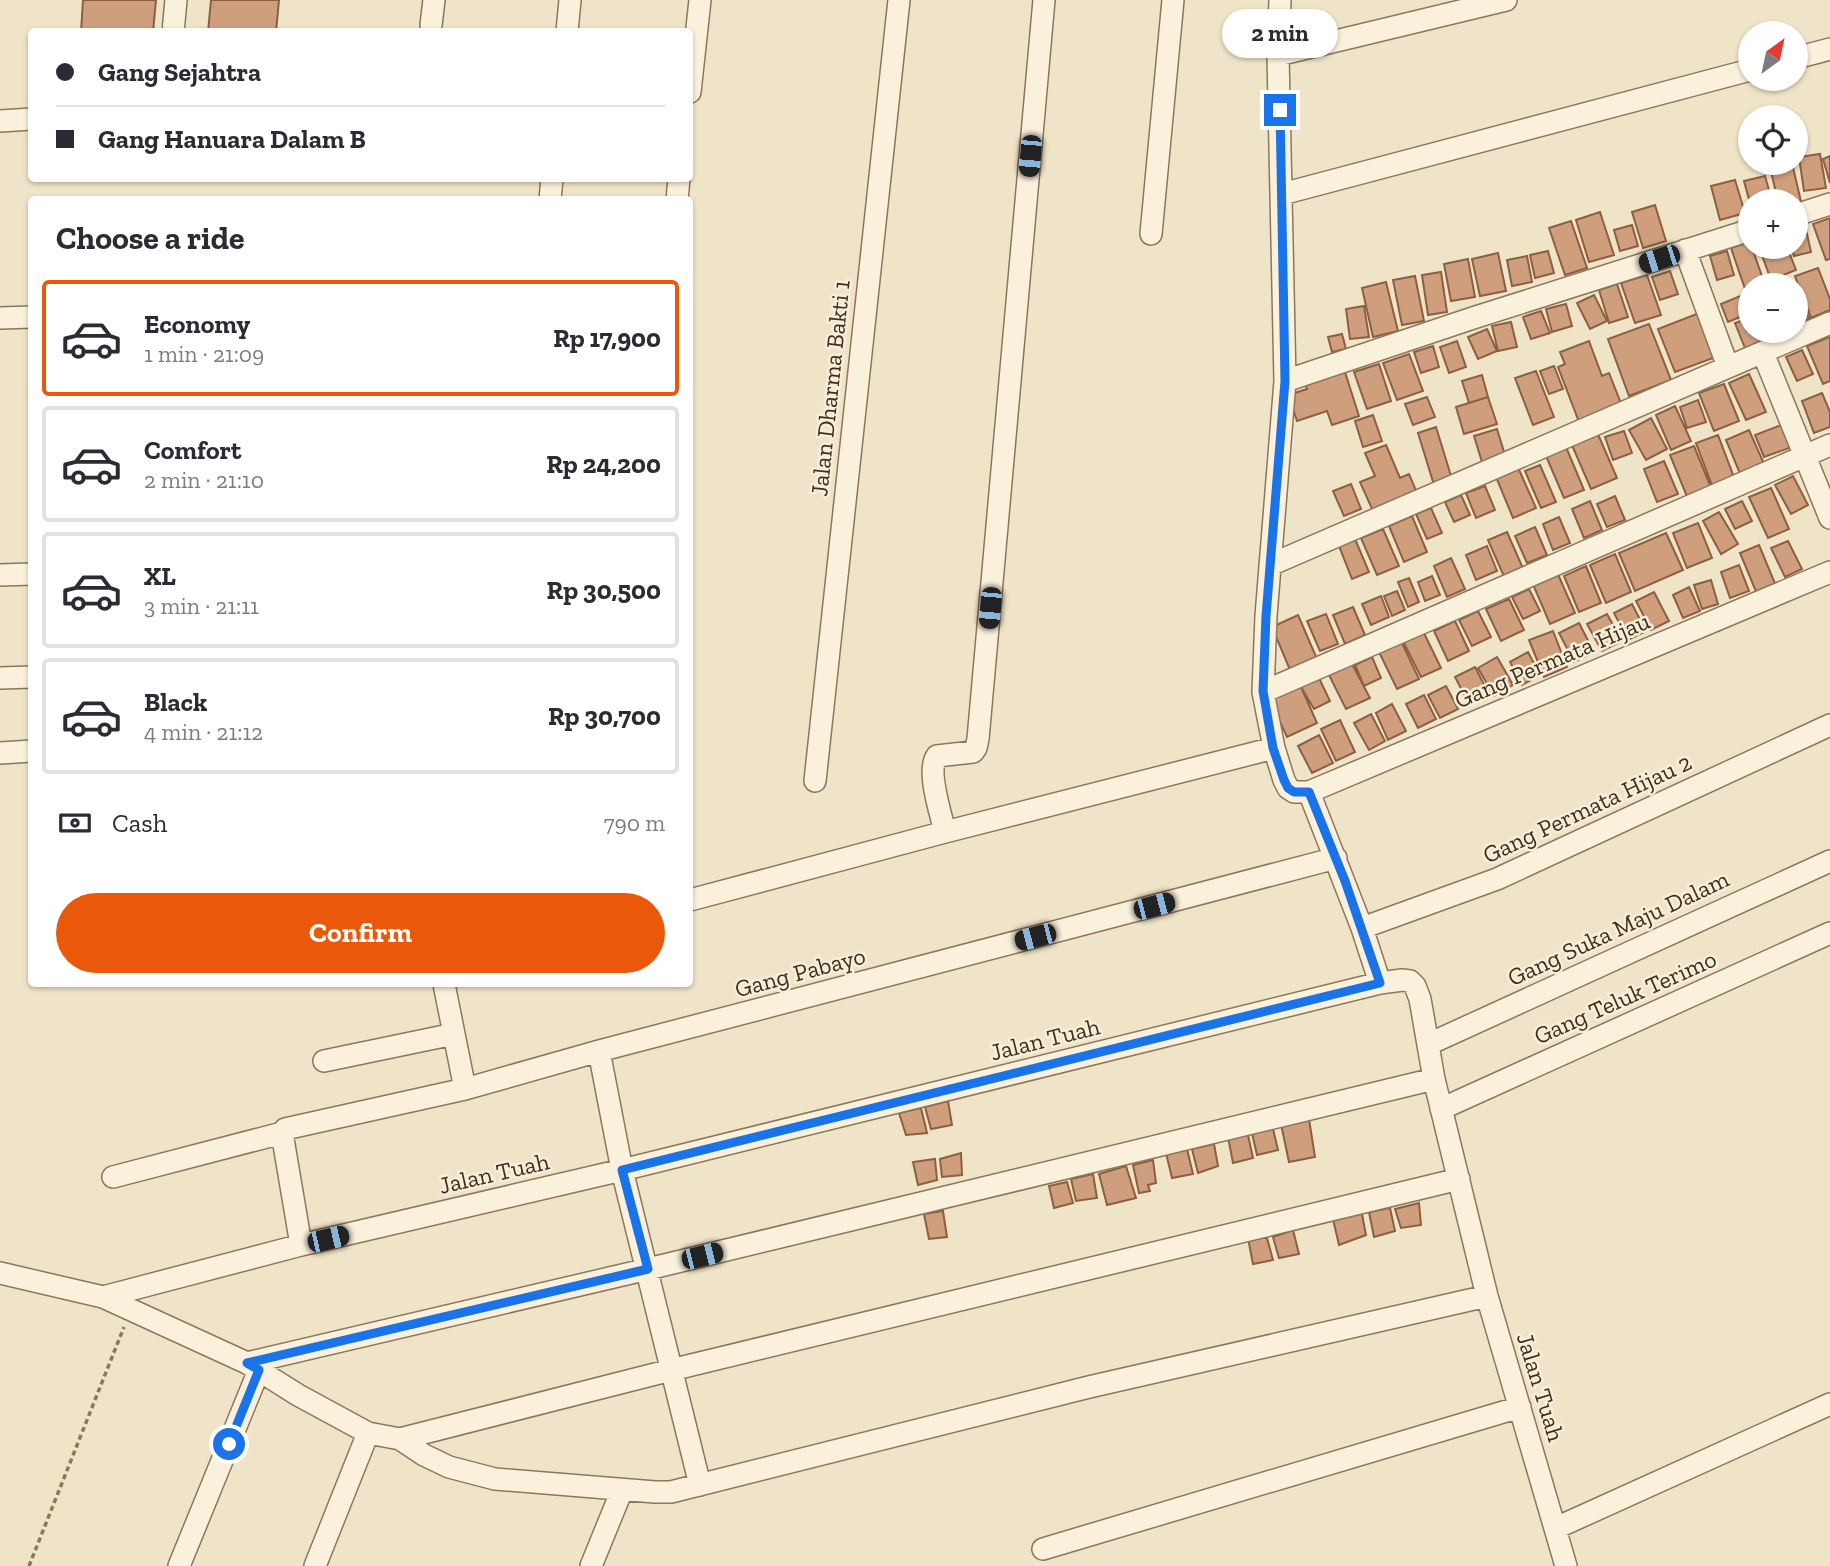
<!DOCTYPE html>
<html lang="en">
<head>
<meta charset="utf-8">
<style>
  :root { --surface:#fff; --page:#f7f7f7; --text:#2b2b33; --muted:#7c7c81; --line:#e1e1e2; --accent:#ea580c }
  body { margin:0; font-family:"Zilla Slab",serif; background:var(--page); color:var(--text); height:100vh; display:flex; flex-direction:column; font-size:26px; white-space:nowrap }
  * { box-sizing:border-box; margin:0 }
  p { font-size:23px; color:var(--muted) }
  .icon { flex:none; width:38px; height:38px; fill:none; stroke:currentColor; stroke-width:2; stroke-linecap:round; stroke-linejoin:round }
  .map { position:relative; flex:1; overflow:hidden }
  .side { position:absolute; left:28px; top:196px; width:665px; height:791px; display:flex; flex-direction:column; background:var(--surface); border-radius:7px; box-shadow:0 2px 5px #0004 }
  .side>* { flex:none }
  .top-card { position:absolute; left:28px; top:28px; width:665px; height:154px; border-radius:7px; box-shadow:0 2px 5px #0004; display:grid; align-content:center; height:154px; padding:0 28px; background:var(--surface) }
  .needle { width:46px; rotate:33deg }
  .fabs { position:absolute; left:1738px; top:21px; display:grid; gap:14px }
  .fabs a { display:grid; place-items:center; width:70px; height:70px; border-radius:50%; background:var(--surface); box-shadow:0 2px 5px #0004; font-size:35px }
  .end { position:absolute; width:32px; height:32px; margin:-16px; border:9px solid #1a73e8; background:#fff; box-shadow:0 0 0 4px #fff }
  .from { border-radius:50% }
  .bubble { position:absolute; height:49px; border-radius:24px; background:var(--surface); box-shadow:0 2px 5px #0004; font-size:23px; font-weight:700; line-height:49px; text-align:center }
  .car { position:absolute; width:21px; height:42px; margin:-21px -10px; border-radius:9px; box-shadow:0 0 5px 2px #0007; background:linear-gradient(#222 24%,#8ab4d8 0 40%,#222 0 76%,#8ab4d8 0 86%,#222 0) }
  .top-card b { display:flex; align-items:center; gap:24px; height:66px; font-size:26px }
  .top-card b+b { border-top:2px solid var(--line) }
  .top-card i { width:18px; height:18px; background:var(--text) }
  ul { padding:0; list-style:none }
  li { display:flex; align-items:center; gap:21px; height:116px; margin:0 14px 10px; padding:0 14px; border:4px solid var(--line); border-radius:7px }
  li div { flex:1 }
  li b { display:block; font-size:26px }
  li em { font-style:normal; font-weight:700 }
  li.selected { border-color:var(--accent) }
  li>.icon { width:63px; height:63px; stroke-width:1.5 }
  h2 { padding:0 28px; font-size:32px; line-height:84px }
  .pay { display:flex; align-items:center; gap:18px; height:77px; padding:0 28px; font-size:26px }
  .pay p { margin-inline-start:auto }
  .action { display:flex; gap:14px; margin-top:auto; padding:14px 28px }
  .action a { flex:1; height:80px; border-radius:42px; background:var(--accent); color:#fff; font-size:28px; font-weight:700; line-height:80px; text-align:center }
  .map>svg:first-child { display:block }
  .building { fill:#cf9f7d; stroke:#8d5f41; stroke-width:2 }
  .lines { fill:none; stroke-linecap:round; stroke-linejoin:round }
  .minor-casing { stroke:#8d765c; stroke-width:24 }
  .path { stroke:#8d765c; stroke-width:3.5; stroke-dasharray:5 3.5; stroke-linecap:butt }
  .minor { stroke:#faf1dc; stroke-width:21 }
  .route { stroke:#1a73e8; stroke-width:9 }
  .labels { text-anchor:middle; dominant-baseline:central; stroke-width:5; stroke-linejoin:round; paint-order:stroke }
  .street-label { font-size:24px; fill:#3d2e20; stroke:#f7eed8 }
</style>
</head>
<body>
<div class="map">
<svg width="1830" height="1566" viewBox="0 0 1830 1566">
  <rect width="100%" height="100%" fill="#f0e4c8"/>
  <!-- building -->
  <path class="building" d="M83,0H156L153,32H81Z
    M211,0H279L276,32H208Z
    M1820,154L1826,188L1804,191L1799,157Z
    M1830,156V183L1823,159Z
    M1769,163H1792L1803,210L1796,212V201H1778Z
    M1765,176L1772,201L1750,203L1744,181Z
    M1735,180L1745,213L1720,220L1711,186Z
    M1655,205L1666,241L1643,248L1632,212Z
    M1600,212L1614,255L1589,262L1576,220Z
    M1830,218V259L1826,260L1813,224Z
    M1571,221L1587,268L1565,275L1549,228Z
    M1632,225L1638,246L1620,251L1614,230Z
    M1805,225L1811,252L1794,256L1791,247H1796V227Z
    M1750,242L1764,282L1745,289L1731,248Z
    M1759,247H1787L1796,270L1771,280Z
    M1548,251L1554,273L1535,278L1530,255Z
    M1727,251L1734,275L1717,280L1710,256Z
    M1498,253L1506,291L1480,296L1472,259Z
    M1527,256L1532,282L1512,286L1507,260Z
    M1468,259L1475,297L1451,301L1444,264Z
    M1818,268L1830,299V310L1811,318L1795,276Z
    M1670,271L1678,294L1660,300L1652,277Z
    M1441,272L1447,312L1428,315L1422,275Z
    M1647,275L1661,315L1635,323L1621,283Z
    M1415,276L1424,321L1402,325L1393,280Z
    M1386,282L1398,331L1373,337L1362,288Z
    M1617,284L1628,317L1609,323L1599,290Z
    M1745,294L1750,313L1728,322L1721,304Z
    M1799,294L1809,319L1796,324V295Z
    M1594,295L1607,321L1590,329L1577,303Z
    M1566,304L1572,326L1552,332L1546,309Z
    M1364,306L1369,337L1350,339L1346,309Z
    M1541,311L1550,333L1531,339L1523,317Z
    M1699,313L1716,357L1675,372L1658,329Z
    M1750,318V331H1759L1763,341L1745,348L1735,323Z
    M1511,322L1517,347L1498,351L1492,326Z
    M1649,324L1671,380L1629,396L1608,339Z
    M1487,329L1497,351L1478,359L1468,337Z
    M1342,334L1346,349L1332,352L1328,337Z
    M1830,337V381L1823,384L1807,346Z
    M1457,341L1466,367L1449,373L1440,347Z
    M1589,341L1602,376L1609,373L1622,406L1579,422L1558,367L1565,364L1560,352Z
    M1433,346L1439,367L1421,373L1414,352Z
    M1802,350L1813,374L1797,381L1786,357Z
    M1409,354L1423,391L1397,400L1383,363Z
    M1379,364L1391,401L1367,409L1354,372Z
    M1554,366L1563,389L1549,394L1540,371Z
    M1536,371L1554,417L1533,425L1515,378Z
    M1345,372L1359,416L1332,425L1327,411L1297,421L1288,395L1307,389L1305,384Z
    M1749,374L1766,412L1746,420L1729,383Z
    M1482,375L1488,397L1469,403L1462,381Z
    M1724,384L1739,421L1714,431L1699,393Z
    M1822,393L1830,412V427L1814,433L1802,401Z
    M1427,397L1435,417L1413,425L1405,404Z
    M1488,397L1497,424L1464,434L1456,407Z
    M1698,400L1706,422L1687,428L1680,407Z
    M1675,406L1691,441L1671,450L1656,415Z
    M1373,415L1382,441L1363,447L1355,421Z
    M1651,418L1667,449L1646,460L1629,430Z
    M1784,424L1792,447L1764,457L1755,435Z
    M1436,427L1452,479L1434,485L1418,433Z
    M1497,429L1505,455L1482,462L1474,436Z
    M1749,430L1765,466L1741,476L1726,440Z
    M1624,431L1632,453L1613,460L1605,437Z
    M1597,432L1617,478L1591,489L1571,443Z
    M1718,435L1735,480L1713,488L1696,443Z
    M1386,445L1400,478L1409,474L1417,493L1373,511L1360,482L1375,476L1365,453Z
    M1694,446L1712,490L1688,499L1670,455Z
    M1566,447L1584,490L1564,498L1546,456Z
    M1664,461L1678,494L1657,502L1644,469Z
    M1516,463L1536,508L1513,518L1494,472Z
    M1540,465L1556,502L1541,508L1525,471Z
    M1793,476L1808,505L1791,514L1775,485Z
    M1351,484L1361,509L1344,516L1333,491Z
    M1485,486L1495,510L1476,518L1466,493Z
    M1771,488L1789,529L1768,538L1749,497Z
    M1461,495L1470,515L1454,522L1445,502Z
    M1615,496L1625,520L1607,527L1597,504Z
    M1590,501L1602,530L1584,538L1572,509Z
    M1742,501L1752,521L1735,529L1725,509Z
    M1431,508L1442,533L1427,539L1416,514Z
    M1719,512L1738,544L1721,554L1703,521Z
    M1412,516L1427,552L1404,562L1389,526Z
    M1559,517L1570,543L1553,550L1543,524Z
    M1698,523L1712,558L1687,568L1673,533Z
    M1535,527L1547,555L1527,563L1515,536Z
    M1383,529L1399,566L1377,575L1361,538Z
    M1507,532L1525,573L1506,581L1488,540Z
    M1666,533L1683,570L1635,591L1619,553Z
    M1355,539L1369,572L1352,579L1339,546Z
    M1788,541L1802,569L1785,577L1771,548Z
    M1759,545L1776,586L1757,594L1740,553Z
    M1487,546L1497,571L1476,580L1466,555Z
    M1615,554L1631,592L1606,603L1590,565Z
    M1451,558L1465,589L1447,597L1434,566Z
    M1739,565L1749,591L1730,598L1721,572Z
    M1586,566L1601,603L1579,612L1564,576Z
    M1557,572L1575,613L1550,624L1532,582Z
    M1432,576L1440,595L1425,601L1418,582Z
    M1409,578L1419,602L1408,607L1398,582Z
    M1711,580L1718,604L1702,609L1694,585Z
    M1689,587L1700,611L1683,618L1673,595Z
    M1529,589L1540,611L1523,619L1512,597Z
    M1397,591L1405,610L1392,616L1384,596Z
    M1654,592L1669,621L1651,630L1636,601Z
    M1381,596L1389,617L1371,625L1362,604Z
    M1509,599L1524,630L1501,641L1486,609Z
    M1632,604L1646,631L1628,640L1614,613Z
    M1353,607L1365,635L1345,644L1333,615Z
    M1478,611L1491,637L1472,646L1459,620Z
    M1326,614L1338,644L1320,651L1307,621Z
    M1607,614L1622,641L1602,651L1587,624Z
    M1298,615L1317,659L1290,670L1272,627Z
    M1455,621L1469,651L1448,661L1434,631Z
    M1579,623L1594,652L1574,662L1559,633Z
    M1423,631L1441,668L1421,677L1403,641Z
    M1553,631L1567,667L1544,677L1529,640Z
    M1401,641L1419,679L1397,689L1379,652Z
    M1528,652L1540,675L1522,685L1510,662Z
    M1372,657L1381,678L1364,686L1355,665Z
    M1497,657L1513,685L1494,696L1478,668Z
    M1352,664L1370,698L1346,709L1329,675Z
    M1475,667L1489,694L1469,704L1455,677Z
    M1318,676L1330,701L1314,709L1301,687Z
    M1446,686L1458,709L1440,718L1428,695Z
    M1301,687L1317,723L1287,737L1270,700Z
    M1424,695L1436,719L1418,728L1406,704Z
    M1392,704L1406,731L1388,740L1376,713Z
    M1371,714L1385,741L1369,750L1354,723Z
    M1340,720L1355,752L1336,761L1321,729Z
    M1319,735L1333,763L1312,773L1298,746Z
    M948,1101L952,1125L931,1129L925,1107Z
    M921,1108L927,1133L906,1135L899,1113Z
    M1309,1119L1315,1157L1289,1162L1281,1124Z
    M1273,1129L1278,1150L1257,1155L1252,1133Z
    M1248,1135L1253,1158L1233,1163L1228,1137Z
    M1214,1144L1218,1166L1198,1173L1192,1149Z
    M1187,1149L1193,1174L1172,1178L1166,1153Z
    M961,1153L962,1175L942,1177L940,1159Z
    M935,1159L937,1180L918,1185L913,1162Z
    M1153,1160L1156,1183L1148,1185L1150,1191L1139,1193L1133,1165Z
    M1126,1166L1136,1198L1107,1205L1099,1174Z
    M1093,1174L1097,1198L1076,1201L1071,1179Z
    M1067,1182L1073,1203L1054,1208L1049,1186Z
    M1419,1203L1421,1225L1401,1228L1395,1209Z
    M1390,1208L1395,1231L1374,1237L1369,1212Z
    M1361,1209L1366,1235L1339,1245L1332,1215Z
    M943,1211L947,1237L929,1239L924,1214Z
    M1293,1230L1299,1254L1279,1258L1273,1237Z
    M1248,1238H1267L1273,1260L1253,1264Z"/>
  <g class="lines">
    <!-- minor casing -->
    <g class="minor-casing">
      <path id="minor" d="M1280,0L1278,55L1285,381L1266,616L1263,692L1274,748L1284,780L1288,788L1294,792H1309L1830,572
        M431,25L434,0
        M173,32L176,0
        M567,32L570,0
        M1278,55L1506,0
        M1796,58L1830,49
        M690,92L700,0
        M0,121L32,119
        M1282,194L1750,70
        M550,200L552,178
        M677,200L679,178
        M1796,215L1830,204
        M1151,234L1173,0
        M1685,250L1728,367
        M0,318L32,317
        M1763,353L1830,518
        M1285,381L1473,318L1750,230
        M1270,565L1830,323
        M0,575L32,574
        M0,678L32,677
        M1263,692L1830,445
        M0,753L32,751
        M815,781L899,0
        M1309,792L1362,928L1380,983
        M945,832C941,814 926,770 937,756L973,752L976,748L978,739L1044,0
        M690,900L945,832L1274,748
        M1362,928L1497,879L1830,725
        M444,984L465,1089
        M1429,1044L1830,861
        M599,1051L622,1170L700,1485
        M324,1061L454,1034
        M1441,1109L1830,933
        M113,1177L282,1133
        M301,1245L282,1133L285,1129L465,1089L599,1051L1336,858
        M0,1273L103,1297L247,1363L298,1395L368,1433L400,1439L424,1455L449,1467L495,1479L655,1492H671L1089,1387L1487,1296
        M103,1297L301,1245L622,1170L1380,983L1402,980L1410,981L1415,986L1420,999L1434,1079L1487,1296L1566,1566
        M247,1363L648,1269L1434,1079
        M400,1439L671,1370L1459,1179
        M1556,1528L1830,1404
        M1043,1549L1520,1407
        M179,1566L259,1370
        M315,1566L368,1433
        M591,1566L622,1490"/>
    </g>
    <!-- path -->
    <path class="path" d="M29,1566L124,1327"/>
    <!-- minor -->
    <use href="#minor" class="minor"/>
  </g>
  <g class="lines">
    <!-- route -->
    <path class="route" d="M229,1444L259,1370L247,1363L648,1269L622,1170L1380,983L1345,881L1309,792H1294L1288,788L1284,780L1273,748L1263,691L1266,616L1285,381L1280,110"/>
  </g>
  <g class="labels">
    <!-- street labels -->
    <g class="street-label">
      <text transform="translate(830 388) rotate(-84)">Jalan Dharma Bakti 1</text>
      <text transform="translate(1552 660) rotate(-23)">Gang Permata Hijau</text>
      <text transform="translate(1587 808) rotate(-25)">Gang Permata Hijau 2</text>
      <text transform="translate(1618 928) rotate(-25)">Gang Suka Maju Dalam</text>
      <text transform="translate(800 972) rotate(-15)">Gang Pabayo</text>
      <text transform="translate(1625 997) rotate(-24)">Gang Teluk Terimo</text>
      <text transform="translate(1045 1039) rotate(-14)">Jalan Tuah</text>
      <text transform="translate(494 1173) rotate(-13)">Jalan Tuah</text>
      <text transform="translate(1541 1387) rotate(73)">Jalan Tuah</text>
    </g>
  </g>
</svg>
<div class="fabs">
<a><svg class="needle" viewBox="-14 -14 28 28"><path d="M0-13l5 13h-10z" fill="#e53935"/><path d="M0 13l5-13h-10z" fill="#7c7c81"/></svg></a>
<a><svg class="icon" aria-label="locate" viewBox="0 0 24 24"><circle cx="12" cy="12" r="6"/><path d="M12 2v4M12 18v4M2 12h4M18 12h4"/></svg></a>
<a>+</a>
<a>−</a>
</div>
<i class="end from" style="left:229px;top:1444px"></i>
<i class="end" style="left:1280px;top:110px"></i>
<div class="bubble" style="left:1222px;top:9px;width:116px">2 min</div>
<i class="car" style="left:1030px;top:156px;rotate:185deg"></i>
<i class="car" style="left:1659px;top:259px;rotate:252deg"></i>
<i class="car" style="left:990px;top:608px;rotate:185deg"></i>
<i class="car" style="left:1154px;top:906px;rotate:75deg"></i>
<i class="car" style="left:1035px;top:937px;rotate:255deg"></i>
<i class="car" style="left:328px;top:1239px;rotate:77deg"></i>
<i class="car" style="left:702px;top:1256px;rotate:76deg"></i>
<div class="top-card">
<b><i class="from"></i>Gang Sejahtra</b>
<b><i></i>Gang Hanuara Dalam B</b>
</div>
<section class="side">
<h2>Choose a ride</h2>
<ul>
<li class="selected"><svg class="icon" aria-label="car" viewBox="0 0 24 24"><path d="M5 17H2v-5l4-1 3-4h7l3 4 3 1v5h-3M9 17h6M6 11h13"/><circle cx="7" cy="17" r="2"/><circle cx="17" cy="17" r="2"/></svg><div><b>Economy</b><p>1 min · 21:09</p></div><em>Rp 17,900</em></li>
<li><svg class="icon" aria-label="car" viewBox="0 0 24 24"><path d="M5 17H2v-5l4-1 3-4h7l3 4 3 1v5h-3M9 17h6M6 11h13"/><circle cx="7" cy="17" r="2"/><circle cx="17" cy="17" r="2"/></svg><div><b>Comfort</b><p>2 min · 21:10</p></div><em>Rp 24,200</em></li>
<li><svg class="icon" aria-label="car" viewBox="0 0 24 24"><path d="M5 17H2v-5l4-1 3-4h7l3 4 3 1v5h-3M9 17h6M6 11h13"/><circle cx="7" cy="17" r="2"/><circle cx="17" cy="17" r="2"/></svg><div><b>XL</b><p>3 min · 21:11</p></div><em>Rp 30,500</em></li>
<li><svg class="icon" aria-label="car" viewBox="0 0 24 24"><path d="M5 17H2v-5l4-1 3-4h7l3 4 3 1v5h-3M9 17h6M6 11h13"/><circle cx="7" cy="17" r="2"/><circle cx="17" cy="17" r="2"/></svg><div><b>Black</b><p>4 min · 21:12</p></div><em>Rp 30,700</em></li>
</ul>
<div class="pay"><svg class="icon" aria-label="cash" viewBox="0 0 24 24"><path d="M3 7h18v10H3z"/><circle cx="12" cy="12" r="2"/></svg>Cash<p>790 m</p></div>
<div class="action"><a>Confirm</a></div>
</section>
</div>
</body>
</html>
